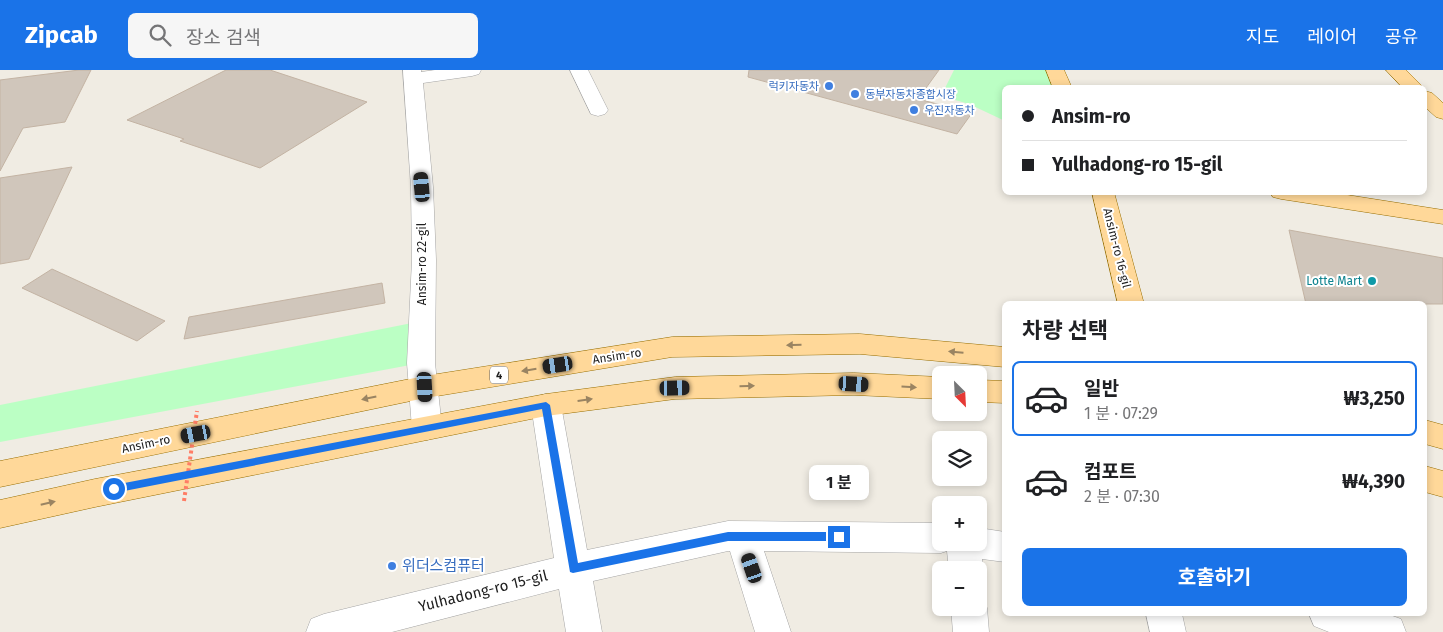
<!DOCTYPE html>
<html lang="ko">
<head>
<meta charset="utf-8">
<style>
  :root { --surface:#fff; --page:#f6f6f6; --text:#202124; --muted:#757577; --line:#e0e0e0; --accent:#1a73e8 }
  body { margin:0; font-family:"Fira Sans","Noto Sans KR",sans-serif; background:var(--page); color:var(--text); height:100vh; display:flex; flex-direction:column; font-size:19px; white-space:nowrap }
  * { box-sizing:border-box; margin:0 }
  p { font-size:16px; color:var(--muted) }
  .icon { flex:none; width:28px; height:28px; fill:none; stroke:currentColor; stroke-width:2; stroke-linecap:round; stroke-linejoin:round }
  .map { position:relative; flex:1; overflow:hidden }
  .details { position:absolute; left:1002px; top:231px; width:425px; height:315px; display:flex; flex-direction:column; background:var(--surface); border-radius:8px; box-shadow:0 2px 8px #0003 }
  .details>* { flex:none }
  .banner { position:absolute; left:1002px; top:15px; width:425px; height:110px; border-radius:8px; box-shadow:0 2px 8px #0003; display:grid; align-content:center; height:110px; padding:0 20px; background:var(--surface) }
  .needle { width:32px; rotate:156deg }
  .fabs { position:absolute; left:932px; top:296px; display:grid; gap:10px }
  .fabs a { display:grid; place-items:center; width:55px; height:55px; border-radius:8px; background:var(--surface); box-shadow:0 2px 8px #0003; font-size:25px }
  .end { position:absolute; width:22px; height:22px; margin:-11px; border:6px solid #1a73e8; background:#fff; box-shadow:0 0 0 2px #fff }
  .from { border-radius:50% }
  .bubble { position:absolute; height:35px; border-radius:8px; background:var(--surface); box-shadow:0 2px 8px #0003; font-size:16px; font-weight:700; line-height:35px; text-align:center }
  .car { position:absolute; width:15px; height:30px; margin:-15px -8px; border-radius:6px; box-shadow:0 0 4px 1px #0007; background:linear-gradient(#222 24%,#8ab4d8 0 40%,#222 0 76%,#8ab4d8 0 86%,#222 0) }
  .banner b { display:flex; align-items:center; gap:18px; height:48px; font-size:19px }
  .banner b+b { border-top:1px solid var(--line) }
  .banner i { width:12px; height:12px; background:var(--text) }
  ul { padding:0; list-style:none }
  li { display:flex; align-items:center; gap:15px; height:75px; margin:0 10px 8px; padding:0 10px; border:2px solid transparent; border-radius:8px }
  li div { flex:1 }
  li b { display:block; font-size:19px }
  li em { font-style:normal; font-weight:700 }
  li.selected { border-color:var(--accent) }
  li>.icon { width:45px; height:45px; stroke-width:1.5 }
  h2 { padding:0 20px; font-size:22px; line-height:60px }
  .button { display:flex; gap:10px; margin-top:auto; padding:10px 20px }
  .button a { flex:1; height:58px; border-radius:8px; background:var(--accent); color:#fff; font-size:20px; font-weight:700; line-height:58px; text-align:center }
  header { display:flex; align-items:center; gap:30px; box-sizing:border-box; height:70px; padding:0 25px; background:var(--accent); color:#fff }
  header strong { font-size:24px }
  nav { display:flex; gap:28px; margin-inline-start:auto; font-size:18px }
  .search { width:350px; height:45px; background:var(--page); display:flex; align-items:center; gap:12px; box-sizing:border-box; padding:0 18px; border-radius:8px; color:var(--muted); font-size:19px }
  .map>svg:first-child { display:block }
  .park { fill:#bbffc4 }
  .building { fill:#d0c6bb; stroke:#c3b3a3 }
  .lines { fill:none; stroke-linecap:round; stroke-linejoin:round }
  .minor-casing { stroke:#a5a5a5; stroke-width:1 }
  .major-casing { stroke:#986e00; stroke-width:1 }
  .minor { fill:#fff; fill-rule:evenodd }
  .major { fill:#ffd899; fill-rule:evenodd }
  .path-bridge { stroke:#ff7d65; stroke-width:4; stroke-dasharray:3 3; stroke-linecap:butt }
  .oneway { fill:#9a8462 }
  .route { fill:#1a73e8 }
  .shop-dot { fill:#3f7fe0; stroke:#fff; stroke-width:2 }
  .culture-dot { fill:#0f9aa8; stroke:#fff; stroke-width:2 }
  .labels { text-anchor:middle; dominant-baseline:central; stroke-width:4; stroke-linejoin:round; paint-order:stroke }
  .far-shop-label { font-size:11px; fill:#366cbe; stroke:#fff; text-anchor:start }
  .shield { fill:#fff; stroke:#626262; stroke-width:1 }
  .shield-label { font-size:11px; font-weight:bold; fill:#1e1e1e }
  .street-label { font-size:12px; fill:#1e1e1e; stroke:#fff }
  .culture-label { font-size:12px; fill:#0d838f; stroke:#fff; text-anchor:end }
  .near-shop-label { font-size:15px; fill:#366cbe; stroke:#fff; text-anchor:start }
  .near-street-label { font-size:15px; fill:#1e1e1e; stroke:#fff }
</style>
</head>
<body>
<header>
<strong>Zipcab</strong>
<div class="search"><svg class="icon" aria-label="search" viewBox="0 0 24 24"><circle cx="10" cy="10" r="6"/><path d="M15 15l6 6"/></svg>장소 검색</div>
<nav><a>지도</a><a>레이어</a><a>공유</a></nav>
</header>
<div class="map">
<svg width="1443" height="562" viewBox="0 0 1443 562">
  <rect width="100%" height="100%" fill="#f0ece3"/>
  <!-- park -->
  <path class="park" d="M954,0H1055L1063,17L1005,18V51L969,34L941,26Z
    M422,251L421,293L0,372V335Z"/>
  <!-- building -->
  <path class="building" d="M79,0H91L65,52L23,58L0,101V10Z
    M226,0H270L367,32L260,98L180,71L184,69L127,50Z
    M749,0H939L918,29L972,43L957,64L748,7Z
    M72,97L29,189L0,194V108Z
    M1289,160L1443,188V234H1306Z
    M52,199L165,251L137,271L22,218Z
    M382,213L385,233L184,269L189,247Z"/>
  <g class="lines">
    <!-- minor casing -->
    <g class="minor-casing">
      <path id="minor" d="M403,0H421V2L435,0H481L479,4L472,6L423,13L433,117L436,190L435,293L442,358L438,366L427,370L416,366L412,358L407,293L412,190L411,117Z
        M570,0H588L608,40L605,44L598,46L591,44Z
        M546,324L556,327L561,335L587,480L728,451L941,453V472H979V458L1005,462V492L982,489L983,500L979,510V500H949L947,481L941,483L764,481L791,562H755L730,481H728L593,511L602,562H566L559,519L392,562H306L311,549L324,544L554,488L531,335L536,327Z
        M979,525L982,526L987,538L989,562H953L951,538H979Z
        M1146,544H1182L1186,562H1150Z
        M1309,544H1387L1401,549L1406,562H1329L1314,556Z"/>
    </g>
    <!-- major casing -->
    <g class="major-casing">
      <path id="major" d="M1046,0H1064L1072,18H1053Z
        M1386,0H1406L1424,18H1403Z
        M1425,21L1432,23L1443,33V49L1436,47L1425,37Z
        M1092,122H1114L1144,234H1118Z
        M1270,122H1328L1443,140V154L1281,129L1273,127Z
        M860,264L1005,277V297L860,284L672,287L425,328L0,417V391L425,306L672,267Z
        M854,303L941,307V329L854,325L675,329L546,346L95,437L0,458V430L95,409L546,324L675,307Z
        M979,310L1005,311V333L979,332Z
        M1425,350L1443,355V379L1425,374Z
        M1425,396L1443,401V427L1425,422Z"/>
    </g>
    <!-- minor -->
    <use href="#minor" class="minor"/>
    <!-- major -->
    <use href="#major" class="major"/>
    <!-- path-bridge -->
    <path class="path-bridge" d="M184,431L197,341"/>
  </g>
  <!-- one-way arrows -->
  <defs><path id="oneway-solid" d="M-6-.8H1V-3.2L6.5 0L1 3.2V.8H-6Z" transform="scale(1.25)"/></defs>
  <g class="oneway">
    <use href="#oneway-solid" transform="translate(794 275) rotate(179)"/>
    <use href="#oneway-solid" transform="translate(956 282) rotate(-175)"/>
    <use href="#oneway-solid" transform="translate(529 300) rotate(171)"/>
    <use href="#oneway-solid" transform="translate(747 316) rotate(-1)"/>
    <use href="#oneway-solid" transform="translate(909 317) rotate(3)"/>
    <use href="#oneway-solid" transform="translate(369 328) rotate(168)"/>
    <use href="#oneway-solid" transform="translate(585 330) rotate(-8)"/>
    <use href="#oneway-solid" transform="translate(48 433) rotate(-13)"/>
  </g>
  <!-- route -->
  <path class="route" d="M546,332L550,335L578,493L728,462H839L844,467L839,471H728L573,503L570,502L542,339L114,423L110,419L114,415Z"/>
  <!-- markers -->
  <g class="shop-dot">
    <circle cx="829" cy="16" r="5"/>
    <circle cx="855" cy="24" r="5"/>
    <circle cx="914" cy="40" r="5"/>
    <circle cx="392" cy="496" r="5"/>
  </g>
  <circle class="culture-dot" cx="1372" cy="211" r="5"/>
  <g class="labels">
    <!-- far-shop labels -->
    <g class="far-shop-label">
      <text x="819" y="16" text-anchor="end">럭키자동차</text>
      <text x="865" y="24">동부자동차종합시장</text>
      <text x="924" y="40">우진자동차</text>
    </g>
    <!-- shield labels -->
    <rect class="shield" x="490" y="296.5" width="18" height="17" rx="4"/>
    <g class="shield-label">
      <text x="499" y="305">4</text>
    </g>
    <!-- street labels -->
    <g class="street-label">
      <text transform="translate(1117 178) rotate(76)">Ansim-ro 16-gil</text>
      <text transform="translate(422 194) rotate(-90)">Ansim-ro 22-gil</text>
      <text transform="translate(617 286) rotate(-9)">Ansim-ro</text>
      <text transform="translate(146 374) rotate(-12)">Ansim-ro</text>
    </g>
    <!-- culture labels -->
    <g class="culture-label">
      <text x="1362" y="211">Lotte Mart</text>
    </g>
    <!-- near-shop labels -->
    <g class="near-shop-label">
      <text x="402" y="496">위더스컴퓨터</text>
    </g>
    <!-- near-street labels -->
    <g class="near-street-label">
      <text transform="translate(483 521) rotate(-14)">Yulhadong-ro 15-gil</text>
    </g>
  </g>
</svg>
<div class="fabs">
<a><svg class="needle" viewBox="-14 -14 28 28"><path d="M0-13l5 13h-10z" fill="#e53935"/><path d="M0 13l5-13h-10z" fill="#757577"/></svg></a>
<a><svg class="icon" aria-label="layers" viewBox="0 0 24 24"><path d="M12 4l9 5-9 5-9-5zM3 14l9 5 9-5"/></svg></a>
<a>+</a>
<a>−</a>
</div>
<i class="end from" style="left:114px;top:419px"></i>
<i class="end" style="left:839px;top:467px"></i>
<div class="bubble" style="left:809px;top:395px;width:60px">1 분</div>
<i class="car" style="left:422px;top:117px;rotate:355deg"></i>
<i class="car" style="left:558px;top:295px;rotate:261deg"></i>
<i class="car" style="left:854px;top:314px;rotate:93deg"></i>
<i class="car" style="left:425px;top:317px;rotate:177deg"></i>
<i class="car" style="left:675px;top:318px;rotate:89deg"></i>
<i class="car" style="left:196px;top:364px;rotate:259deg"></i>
<i class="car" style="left:752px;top:498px;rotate:341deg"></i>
<div class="banner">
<b><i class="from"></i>Ansim-ro</b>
<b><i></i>Yulhadong-ro 15-gil</b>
</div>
<section class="details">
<h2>차량 선택</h2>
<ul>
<li class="selected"><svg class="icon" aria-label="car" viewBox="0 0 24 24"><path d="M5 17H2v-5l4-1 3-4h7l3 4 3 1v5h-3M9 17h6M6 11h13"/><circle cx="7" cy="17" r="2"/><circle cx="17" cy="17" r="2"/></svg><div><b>일반</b><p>1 분 · 07:29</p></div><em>₩3,250</em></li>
<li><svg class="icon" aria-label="car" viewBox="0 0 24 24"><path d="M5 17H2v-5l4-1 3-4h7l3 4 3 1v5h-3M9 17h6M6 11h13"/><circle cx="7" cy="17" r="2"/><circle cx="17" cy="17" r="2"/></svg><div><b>컴포트</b><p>2 분 · 07:30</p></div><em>₩4,390</em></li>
</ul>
<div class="button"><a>호출하기</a></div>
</section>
</div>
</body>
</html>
